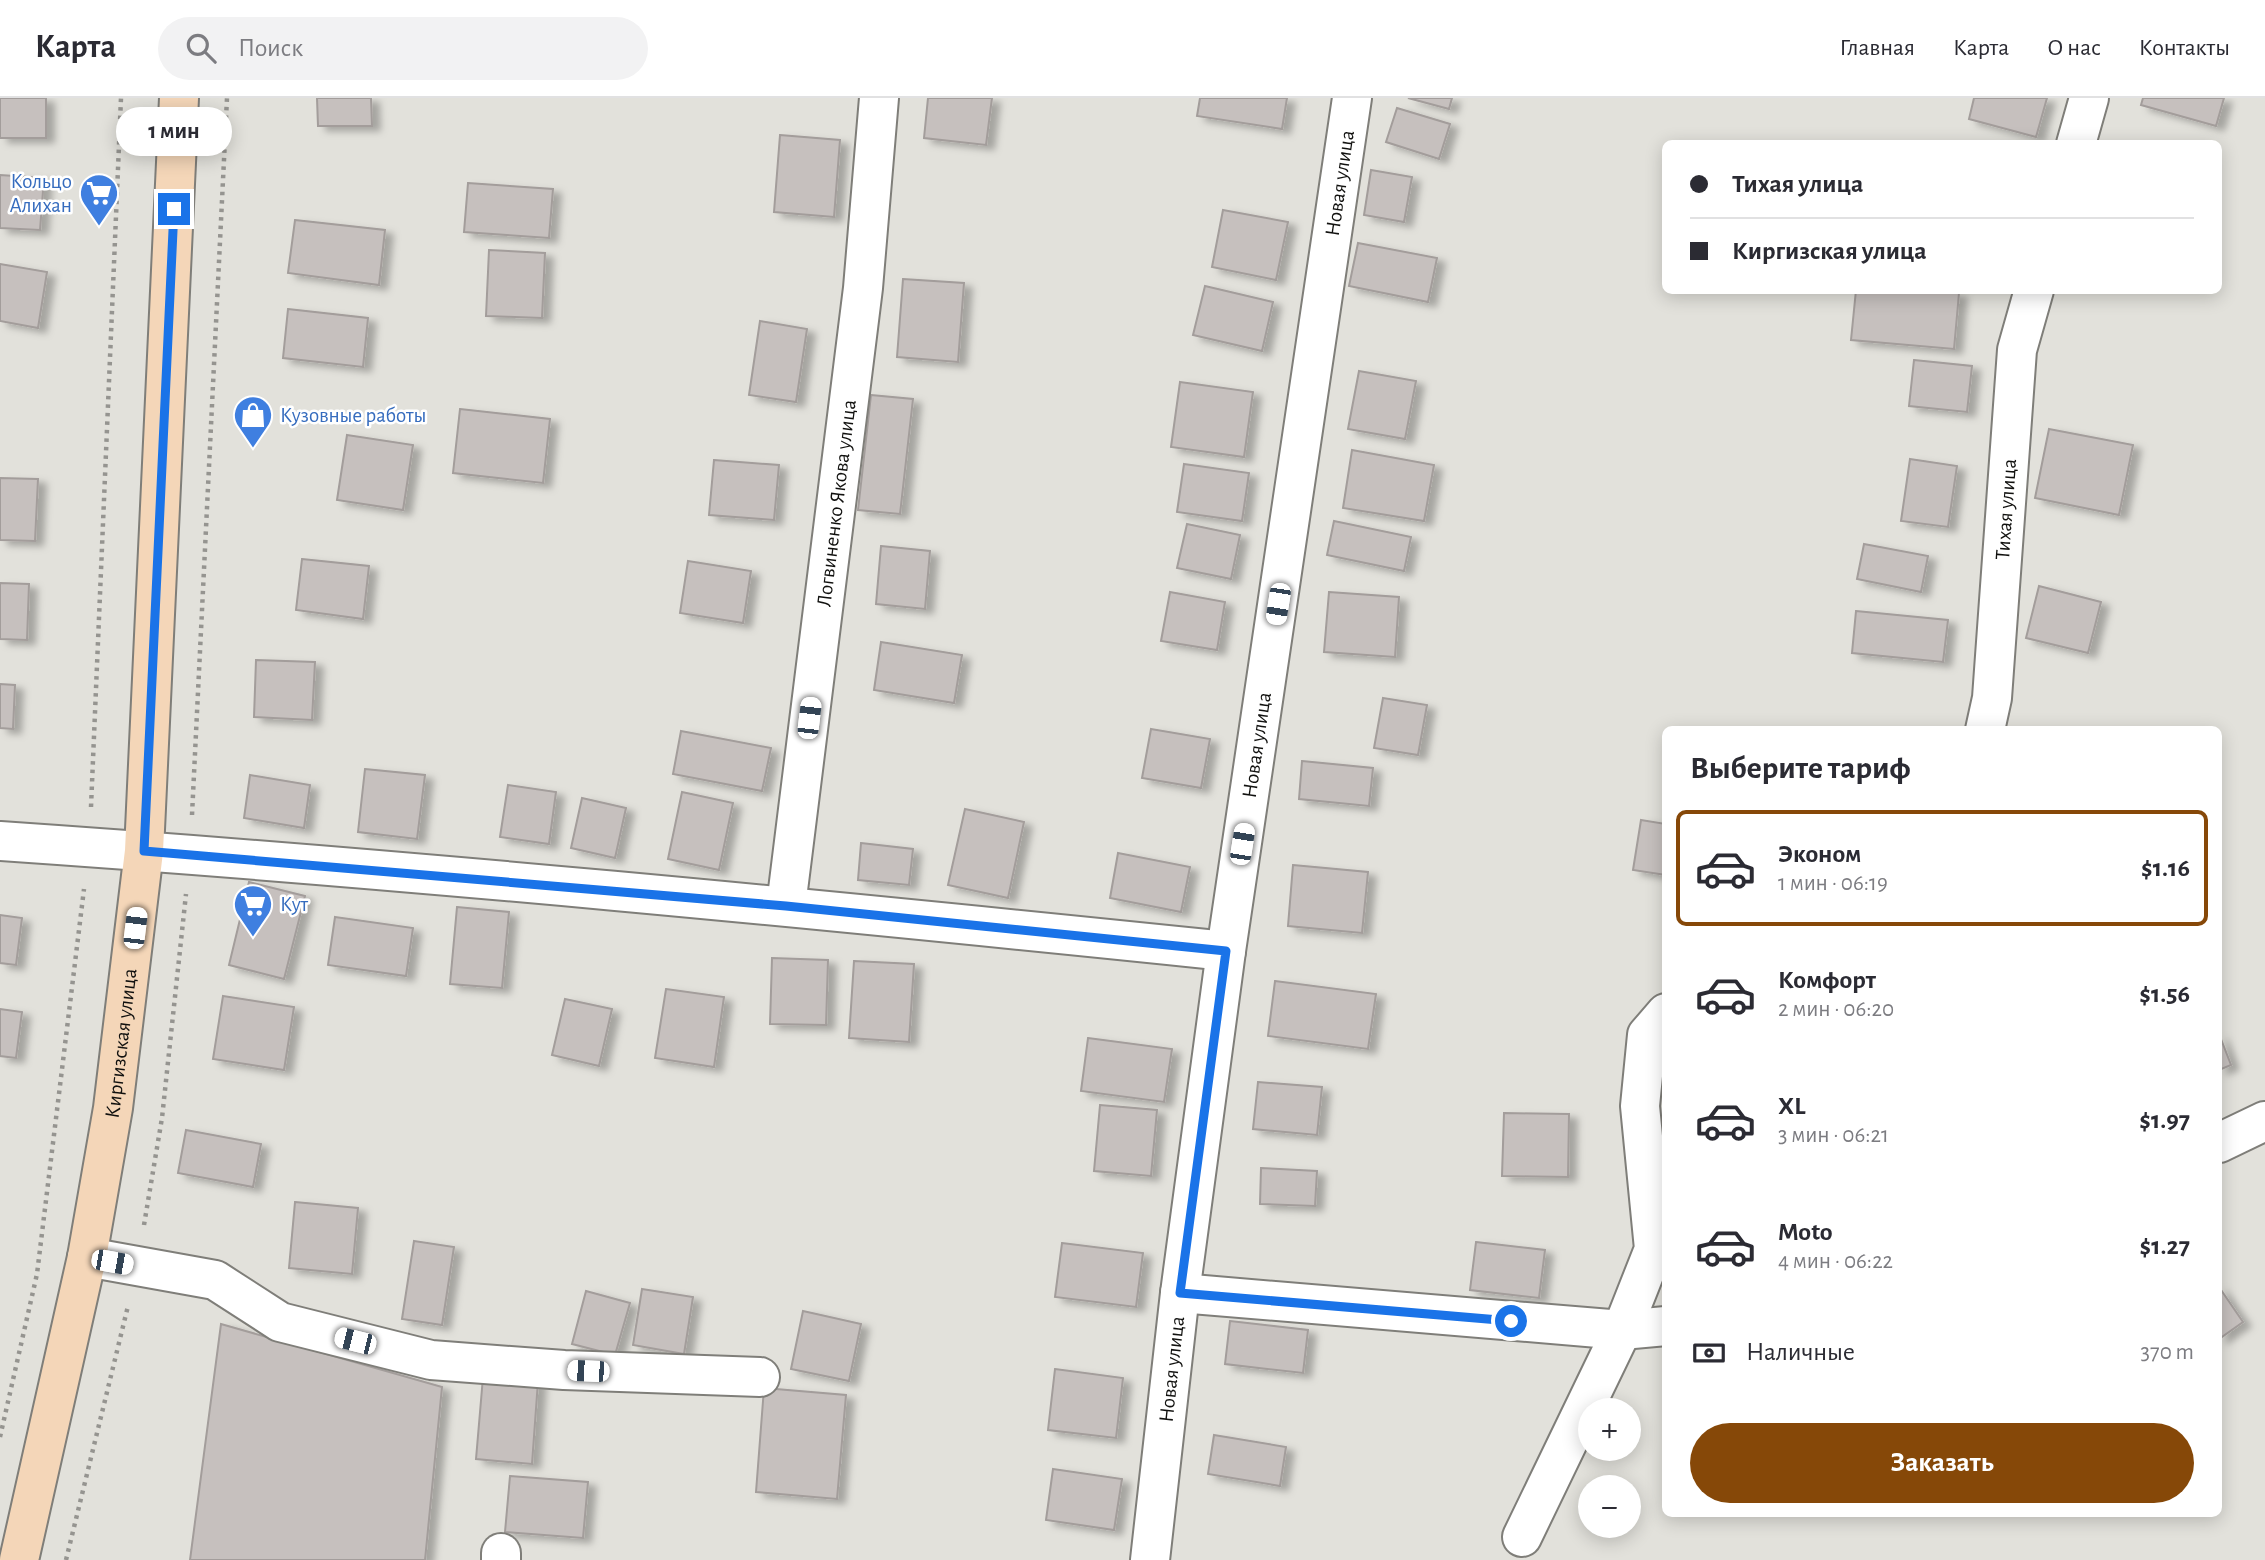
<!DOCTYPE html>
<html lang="ru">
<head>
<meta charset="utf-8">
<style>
  :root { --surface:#fff; --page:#f2f2f3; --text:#2b2b33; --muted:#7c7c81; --line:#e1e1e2; --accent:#864808 }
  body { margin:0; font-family:"Alegreya Sans",sans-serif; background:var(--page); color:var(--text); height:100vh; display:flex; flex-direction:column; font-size:26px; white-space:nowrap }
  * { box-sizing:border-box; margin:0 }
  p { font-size:23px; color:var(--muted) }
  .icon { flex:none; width:38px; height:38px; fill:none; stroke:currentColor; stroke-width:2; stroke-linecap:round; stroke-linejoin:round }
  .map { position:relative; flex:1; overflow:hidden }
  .details { position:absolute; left:1662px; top:628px; width:560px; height:791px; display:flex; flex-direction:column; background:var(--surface); border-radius:10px; box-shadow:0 4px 18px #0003 }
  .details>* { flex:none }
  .banner { position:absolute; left:1662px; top:42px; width:560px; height:154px; border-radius:10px; box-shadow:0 4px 18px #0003; display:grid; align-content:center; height:154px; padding:0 28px; background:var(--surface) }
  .buttons { position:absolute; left:1578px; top:1300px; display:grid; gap:14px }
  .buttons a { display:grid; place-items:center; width:63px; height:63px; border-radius:50%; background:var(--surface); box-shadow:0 4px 18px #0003; font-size:35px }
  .end { position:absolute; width:32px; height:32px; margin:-16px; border:9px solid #1a73e8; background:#fff; box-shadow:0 0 0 4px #fff }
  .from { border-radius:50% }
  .bubble { position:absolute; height:49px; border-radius:24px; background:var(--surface); box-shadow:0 4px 18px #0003; font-size:23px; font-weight:600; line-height:49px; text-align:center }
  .car { position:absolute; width:21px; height:42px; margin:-21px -10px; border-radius:9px; box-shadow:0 0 5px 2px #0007; background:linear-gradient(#fff 24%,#345 0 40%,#fff 0 76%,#345 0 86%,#fff 0) }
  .banner b { display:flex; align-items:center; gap:24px; height:66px; font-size:26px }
  .banner b+b { border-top:2px solid var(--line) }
  .banner i { width:18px; height:18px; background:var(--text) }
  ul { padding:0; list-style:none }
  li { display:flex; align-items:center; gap:21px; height:116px; margin:0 14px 10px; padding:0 14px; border:4px solid transparent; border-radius:10px }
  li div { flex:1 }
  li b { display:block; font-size:26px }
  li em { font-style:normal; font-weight:600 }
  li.on { border-color:var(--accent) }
  li>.icon { width:63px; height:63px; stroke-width:1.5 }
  h2 { padding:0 28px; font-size:32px; line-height:84px }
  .pay { display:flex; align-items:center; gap:18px; height:77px; padding:0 28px; font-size:26px }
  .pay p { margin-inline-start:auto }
  .button { display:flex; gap:14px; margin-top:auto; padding:14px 28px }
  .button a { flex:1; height:80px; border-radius:42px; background:var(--accent); color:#fff; font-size:28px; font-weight:600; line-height:80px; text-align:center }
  header { display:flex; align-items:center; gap:42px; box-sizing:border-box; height:98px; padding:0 35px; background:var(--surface); border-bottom:2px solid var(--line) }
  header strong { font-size:33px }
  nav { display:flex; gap:38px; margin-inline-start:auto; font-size:24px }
  .search { width:490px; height:63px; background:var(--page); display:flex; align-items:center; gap:18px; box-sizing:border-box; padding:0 24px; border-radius:38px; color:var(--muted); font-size:26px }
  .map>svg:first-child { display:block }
  .building { fill:#c6c0be; stroke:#a39d9b; stroke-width:2; filter:url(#shadow) }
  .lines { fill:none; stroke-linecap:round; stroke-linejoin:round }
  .minor-casing { stroke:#7f7e79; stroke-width:42 }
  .secondary-casing { stroke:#7f7e79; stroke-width:42 }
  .path { stroke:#959490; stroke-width:4.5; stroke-dasharray:3.5 5; stroke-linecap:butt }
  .minor { stroke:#fff; stroke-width:38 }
  .secondary { stroke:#f4d6b8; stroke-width:38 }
  .route { stroke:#1a73e8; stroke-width:9 }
  .labels { text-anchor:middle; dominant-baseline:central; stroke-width:5; stroke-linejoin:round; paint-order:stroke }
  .shop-label { font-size:21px; fill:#366cbe; stroke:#fff; text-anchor:start }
  .street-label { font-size:21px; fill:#11110f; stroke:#fff }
</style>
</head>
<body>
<header>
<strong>Карта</strong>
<div class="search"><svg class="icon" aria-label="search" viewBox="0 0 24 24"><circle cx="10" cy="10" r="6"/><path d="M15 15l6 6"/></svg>Поиск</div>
<nav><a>Главная</a><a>Карта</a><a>О нас</a><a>Контакты</a></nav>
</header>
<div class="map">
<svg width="2265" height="1462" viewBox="0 0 2265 1462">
  <defs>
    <filter id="shadow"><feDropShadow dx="8" dy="4.5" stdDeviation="3.5" flood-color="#0004"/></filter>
  </defs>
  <rect width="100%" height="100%" fill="#e2e1db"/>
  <!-- building -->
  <path class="building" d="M0,0H46V40H0Z
    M317,0H371L372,28H318Z
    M928,0H992L986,47L924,40Z
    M1200,0H1287L1282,31L1197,18Z
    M1408,0H1452L1449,11Z
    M1974,0H2047L2036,39L1969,21Z
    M2143,0H2224L2216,28L2141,7Z
    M1397,10L1450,26L1439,61L1386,44Z
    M780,37L840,42L834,119L774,114Z
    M1371,72L1412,79L1404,124L1364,117Z
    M0,77L44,80L40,132L0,130Z
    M468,85L553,91L549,140L464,134Z
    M1223,112L1288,124L1276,182L1212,169Z
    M295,122L385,132L379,187L288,175Z
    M1358,145L1437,160L1428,204L1349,188Z
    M489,152L545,155L542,220L486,218Z
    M0,166L47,174L38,230L0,223Z
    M903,181L964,185L958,264L897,259Z
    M1205,188L1273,204L1262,253L1193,237Z
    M1856,192L1959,195L1954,251L1851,242Z
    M288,211L368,220L363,269L283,260Z
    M760,223L807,231L796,304L749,297Z
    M1914,262L1972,268L1967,314L1909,308Z
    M1359,273L1416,283L1405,341L1348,331Z
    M1180,284L1253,294L1244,359L1171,349Z
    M871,297L913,301L900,416L858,412Z
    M460,311L550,321L543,385L453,375Z
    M2049,331L2133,347L2119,417L2035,400Z
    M347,337L413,347L403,412L337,402Z
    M1352,352L1434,367L1424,423L1343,410Z
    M1910,361L1957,368L1948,429L1901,423Z
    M714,362L779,367L774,422L709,417Z
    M1184,366L1249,375L1242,423L1177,414Z
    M0,380L38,381L35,443L0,442Z
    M1334,423L1411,439L1404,473L1327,457Z
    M1187,426L1240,437L1231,481L1177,470Z
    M1864,446L1928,458L1921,494L1857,481Z
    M881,448L930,453L925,511L876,506Z
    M302,461L369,468L363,521L296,512Z
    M688,463L751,473L743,525L680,515Z
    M0,485L29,486L27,542L0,541Z
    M2039,488L2101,504L2088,555L2026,540Z
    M1170,494L1225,504L1217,552L1161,543Z
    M1329,494L1399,499L1395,559L1324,554Z
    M1856,513L1948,522L1943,564L1852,555Z
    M881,544L962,557L954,605L874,592Z
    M256,562L315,564L312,622L254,619Z
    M0,586L15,587L13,631L0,630Z
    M1383,600L1427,607L1418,657L1374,650Z
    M1151,631L1210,641L1201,690L1142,680Z
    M681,633L771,650L762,693L673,676Z
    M1302,663L1373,670L1369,708L1299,701Z
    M365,671L425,677L417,741L358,734Z
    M250,677L310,687L304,730L244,720Z
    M508,687L556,694L549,746L500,739Z
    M682,694L733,705L719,772L668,761Z
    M582,700L626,710L615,760L571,750Z
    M965,711L1024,724L1008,800L948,787Z
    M1641,722L1666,726V777L1633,772Z
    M861,745L913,751L909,787L858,782Z
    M1118,755L1190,769L1181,814L1110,800Z
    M1293,767L1368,774L1362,835L1288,828Z
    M249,784L305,798L284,881L229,867Z
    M457,809L509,814L502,890L450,886Z
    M0,817L22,820L16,867L0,865Z
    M335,819L413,830L406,878L328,867Z
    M772,860L828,862L826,927L770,926Z
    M854,863L914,866L909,944L849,940Z
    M1275,883L1376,896L1368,951L1268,938Z
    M666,891L724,899L714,969L655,960Z
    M223,898L294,909L284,972L213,961Z
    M565,901L612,911L599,968L552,957Z
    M0,911L22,914L16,960L0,958Z
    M2219,936L2231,967L2219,972Z
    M1088,940L1172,951L1164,1004L1081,993Z
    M1258,984L1322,989L1317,1037L1253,1031Z
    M1100,1007L1157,1012L1151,1078L1094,1073Z
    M1504,1015L1569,1016L1568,1079L1502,1078Z
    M186,1032L261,1046L253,1089L178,1075Z
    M1261,1070L1317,1073L1315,1108L1260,1106Z
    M295,1104L358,1110L352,1176L289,1170Z
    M414,1143L454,1149L442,1227L402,1221Z
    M1476,1144L1545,1152L1539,1200L1470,1192Z
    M1062,1145L1143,1155L1136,1209L1055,1199Z
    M2219,1189L2243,1224L2219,1241Z
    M642,1191L693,1199L684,1256L633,1247Z
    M586,1193L630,1205L615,1257L572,1246Z
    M803,1213L861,1226L849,1283L791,1271Z
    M1230,1223L1308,1232L1303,1275L1225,1266Z
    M221,1226L442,1289L425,1462H190Z
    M1055,1271L1123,1280L1116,1340L1048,1332Z
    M483,1279L538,1283L532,1366L476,1361Z
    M764,1290L846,1297L837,1401L756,1394Z
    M1214,1337L1286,1349L1280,1388L1208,1376Z
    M1053,1371L1122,1381L1114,1432L1046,1422Z
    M510,1378L588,1384L583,1440L505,1434Z"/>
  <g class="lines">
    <!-- minor casing -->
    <g class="minor-casing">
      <g id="minor">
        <path d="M2076,46L2089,0"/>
        <path id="s1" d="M1985,632L1992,600L2017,252L2034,192"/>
        <path d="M0,743C409,771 818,811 1226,853"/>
        <path id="s2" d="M786,808L863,190L879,0"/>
        <path d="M2219,1045L2265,1023"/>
        <path d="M87,1159L215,1182L280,1224L431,1262L564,1272L760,1279"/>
        <path d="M1180,1195L1622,1232L1666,1228"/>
        <path d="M1522,1439L1622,1232L1654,1151L1640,1008L1647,937L1666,915"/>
        <path d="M501,1455V1462"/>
        <path id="s3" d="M1150,1462L1180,1195L1226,853L1352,0"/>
      </g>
    </g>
    <!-- secondary casing -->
    <g class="secondary-casing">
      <g id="secondary">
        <path id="s4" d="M19,1462L87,1159L113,1010L144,753L179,0"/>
      </g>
    </g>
    <!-- path -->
    <path class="path" d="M91,709L121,0
      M192,717L227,0
      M144,1127L162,1020L186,796
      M0,1339L37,1176L84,791
      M66,1462L128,1208"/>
    <!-- minor -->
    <use href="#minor" class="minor"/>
    <!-- secondary -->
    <use href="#secondary" class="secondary"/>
  </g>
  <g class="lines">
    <!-- route -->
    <path class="route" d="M174,111L144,753L786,808L1226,853L1180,1195L1511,1223"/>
  </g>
  <!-- icons -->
  <defs>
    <g id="supermarket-pin" transform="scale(2.0125)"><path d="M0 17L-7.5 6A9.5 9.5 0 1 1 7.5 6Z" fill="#3f7fe0" stroke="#fff"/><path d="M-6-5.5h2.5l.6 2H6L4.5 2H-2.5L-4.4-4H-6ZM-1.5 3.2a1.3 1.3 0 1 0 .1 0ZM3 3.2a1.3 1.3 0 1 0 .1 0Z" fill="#fff"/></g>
    <g id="shop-pin" transform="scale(2.0125)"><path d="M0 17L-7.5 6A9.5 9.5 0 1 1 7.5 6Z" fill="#3f7fe0" stroke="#fff"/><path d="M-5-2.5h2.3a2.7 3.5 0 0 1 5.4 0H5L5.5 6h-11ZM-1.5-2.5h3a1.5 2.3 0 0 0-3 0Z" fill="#fff"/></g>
  </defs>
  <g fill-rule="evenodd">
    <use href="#supermarket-pin" x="99" y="95"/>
    <use href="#shop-pin" x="253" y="317"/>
    <use href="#supermarket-pin" x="253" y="806"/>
  </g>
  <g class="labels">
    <!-- shop labels -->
    <g class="shop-label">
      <text x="72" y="83" text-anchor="end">Кольцо<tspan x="72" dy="24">Алихан</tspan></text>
      <text x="280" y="317">Кузовные работы</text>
      <text x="280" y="806">Кут</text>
    </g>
    <!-- street labels -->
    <g class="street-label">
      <text stroke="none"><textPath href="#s3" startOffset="1390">Новая улица</textPath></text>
      <text stroke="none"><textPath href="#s2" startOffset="406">Логвиненко Якова улица</textPath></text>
      <text stroke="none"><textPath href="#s1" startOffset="222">Тихая улица</textPath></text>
      <text stroke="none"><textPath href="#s3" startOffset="822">Новая улица</textPath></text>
      <text stroke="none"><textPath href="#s4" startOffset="527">Киргизская улица</textPath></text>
      <text stroke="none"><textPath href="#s3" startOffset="192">Новая улица</textPath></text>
    </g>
  </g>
</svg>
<div class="buttons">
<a>+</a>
<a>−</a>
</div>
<i class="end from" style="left:1511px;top:1223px"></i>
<i class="end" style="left:174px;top:111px"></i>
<div class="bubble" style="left:116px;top:9px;width:116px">1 мин</div>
<i class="car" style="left:1278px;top:506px;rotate:189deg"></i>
<i class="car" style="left:809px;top:620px;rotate:7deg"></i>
<i class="car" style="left:1242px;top:746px;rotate:9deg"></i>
<i class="car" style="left:135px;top:830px;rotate:7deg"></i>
<i class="car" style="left:112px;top:1164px;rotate:100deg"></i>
<i class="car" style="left:355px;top:1243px;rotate:284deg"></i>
<i class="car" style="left:588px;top:1273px;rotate:272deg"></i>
<div class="banner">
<b><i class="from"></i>Тихая улица</b>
<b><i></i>Киргизская улица</b>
</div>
<section class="details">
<h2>Выберите тариф</h2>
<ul>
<li class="on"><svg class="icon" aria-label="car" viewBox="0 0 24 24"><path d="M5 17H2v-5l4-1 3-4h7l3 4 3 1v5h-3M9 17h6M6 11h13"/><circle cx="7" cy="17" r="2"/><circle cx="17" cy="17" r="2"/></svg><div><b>Эконом</b><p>1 мин · 06:19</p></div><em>$1.16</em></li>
<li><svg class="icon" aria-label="car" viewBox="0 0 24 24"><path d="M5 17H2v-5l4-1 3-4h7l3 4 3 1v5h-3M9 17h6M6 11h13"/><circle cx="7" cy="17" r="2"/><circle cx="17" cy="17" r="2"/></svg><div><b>Комфорт</b><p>2 мин · 06:20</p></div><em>$1.56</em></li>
<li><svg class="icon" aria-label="car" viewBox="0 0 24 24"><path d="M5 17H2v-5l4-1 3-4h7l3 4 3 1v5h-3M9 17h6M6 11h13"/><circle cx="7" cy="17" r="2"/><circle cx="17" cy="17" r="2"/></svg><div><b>XL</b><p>3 мин · 06:21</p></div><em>$1.97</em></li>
<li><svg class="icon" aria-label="car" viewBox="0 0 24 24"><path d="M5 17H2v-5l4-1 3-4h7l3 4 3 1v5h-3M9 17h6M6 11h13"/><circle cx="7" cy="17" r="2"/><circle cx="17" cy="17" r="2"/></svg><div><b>Moto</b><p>4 мин · 06:22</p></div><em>$1.27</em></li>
</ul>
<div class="pay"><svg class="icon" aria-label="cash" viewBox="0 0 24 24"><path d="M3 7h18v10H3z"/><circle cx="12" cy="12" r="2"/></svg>Наличные<p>370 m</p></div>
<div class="button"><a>Заказать</a></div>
</section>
</div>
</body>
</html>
